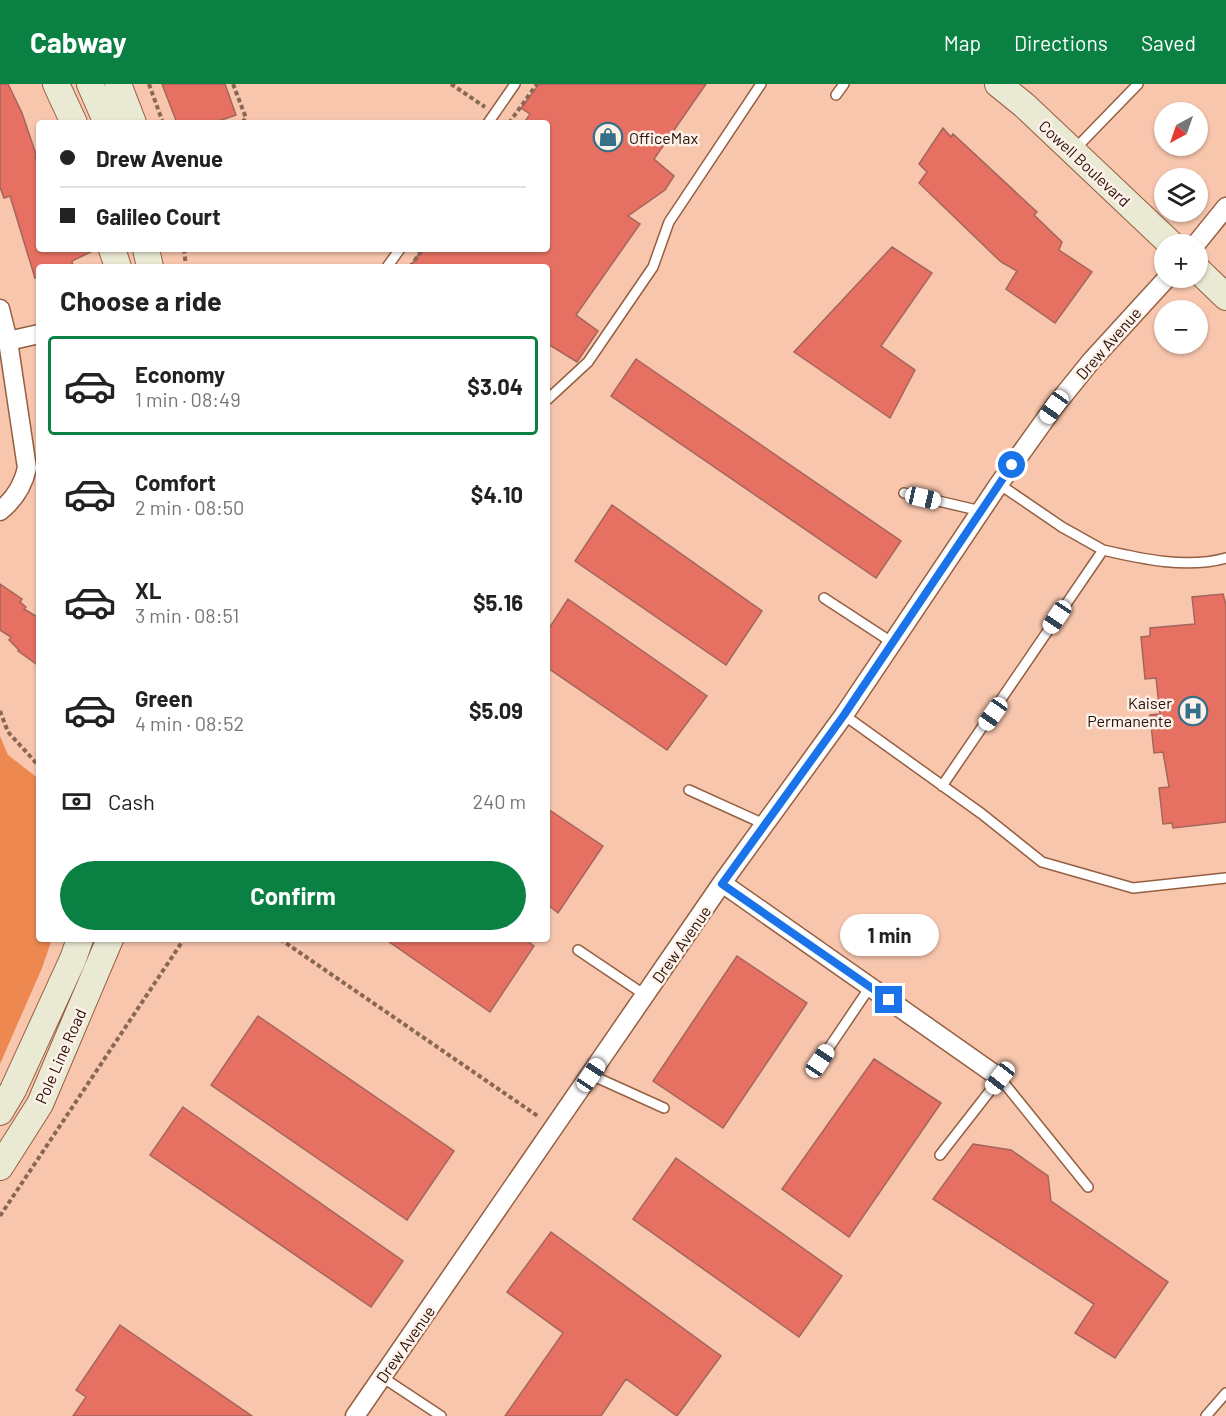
<!DOCTYPE html>
<html lang="en">
<head>
<meta charset="utf-8">
<style>
  :root { --surface:#fff; --page:#f2f2f2; --text:#222; --muted:#767676; --line:#e0e0e0; --accent:#0b8043 }
  body { margin:0; font-family:Barlow,sans-serif; background:var(--page); color:var(--text); height:100vh; display:flex; flex-direction:column; font-size:22px; white-space:nowrap }
  * { box-sizing:border-box; margin:0 }
  p { font-size:20px; color:var(--muted) }
  .icon { flex:none; width:33px; height:33px; fill:none; stroke:currentColor; stroke-width:2; stroke-linecap:round; stroke-linejoin:round }
  .map { position:relative; flex:1; overflow:hidden }
  .details { position:absolute; left:36px; top:180px; width:514px; height:678px; display:flex; flex-direction:column; background:var(--surface); border-radius:6px; box-shadow:0 2px 4px #0004 }
  .details>* { flex:none }
  .top-card { position:absolute; left:36px; top:36px; width:514px; height:132px; border-radius:6px; box-shadow:0 2px 4px #0004; display:grid; align-content:center; height:132px; padding:0 24px; background:var(--surface) }
  .needle { width:39px; rotate:220deg }
  .fabs { position:absolute; left:1154px; top:18px; display:grid; gap:12px }
  .fabs a { display:grid; place-items:center; width:54px; height:54px; border-radius:50%; background:var(--surface); box-shadow:0 2px 4px #0004; font-size:30px }
  .end { position:absolute; width:27px; height:27px; margin:-14px; border:8px solid #1a73e8; background:#fff; box-shadow:0 0 0 3px #fff }
  .from { border-radius:50% }
  .bubble { position:absolute; height:42px; border-radius:21px; background:var(--surface); box-shadow:0 2px 4px #0004; font-size:20px; font-weight:700; line-height:42px; text-align:center }
  .car { position:absolute; width:18px; height:36px; margin:-18px -9px; border-radius:8px; box-shadow:0 0 4px 2px #0007; background:linear-gradient(#fff 24%,#345 0 40%,#fff 0 76%,#345 0 86%,#fff 0) }
  .top-card b { display:flex; align-items:center; gap:21px; height:57px; font-size:22px }
  .top-card b+b { border-top:2px solid var(--line) }
  .top-card i { width:15px; height:15px; background:var(--text) }
  ul { padding:0; list-style:none }
  li { display:flex; align-items:center; gap:18px; height:99px; margin:0 12px 9px; padding:0 12px; border:3px solid transparent; border-radius:6px }
  li div { flex:1 }
  li b { display:block; font-size:22px }
  li em { font-style:normal; font-weight:700 }
  li.current { border-color:var(--accent) }
  li>.icon { width:54px; height:54px; stroke-width:1.5 }
  h2 { padding:0 24px; font-size:27px; line-height:72px }
  .pay { display:flex; align-items:center; gap:15px; height:66px; padding:0 24px; font-size:22px }
  .pay p { margin-inline-start:auto }
  .primary-button { display:flex; gap:12px; margin-top:auto; padding:12px 24px }
  .primary-button a { flex:1; height:69px; border-radius:36px; background:var(--accent); color:#fff; font-size:24px; font-weight:700; line-height:69px; text-align:center }
  header { display:flex; align-items:center; gap:36px; box-sizing:border-box; height:84px; padding:0 30px; background:var(--accent); color:#fff }
  header strong { font-size:28px }
  nav { display:flex; gap:33px; margin-inline-start:auto; font-size:21px }
  .map>svg:first-child { display:block }
  .green { fill:#ec8850 }
  .building { fill:#e67163; stroke:#a4655c; stroke-width:1.5 }
  .lines { fill:none; stroke-linecap:round; stroke-linejoin:round }
  .lane-casing { stroke:#955f41; stroke-width:12 }
  .street-casing { stroke:#955f41; stroke-width:21 }
  .secondary-casing { stroke:#955f41; stroke-width:28 }
  .path { stroke:#8a6755; stroke-width:4; stroke-dasharray:4.5 3; stroke-linecap:butt }
  .lane { stroke:#fff; stroke-width:9 }
  .street { stroke:#fff; stroke-width:18 }
  .secondary { stroke:#eaead4; stroke-width:26 }
  .route { stroke:#1a73e8; stroke-width:8 }
  .labels { text-anchor:middle; dominant-baseline:central; stroke-width:5; stroke-linejoin:round; paint-order:stroke }
  .poi-label { font-size:16px; fill:#251005; stroke:#fef1ea; text-anchor:start }
  .street-label { font-size:16px; fill:#251005; stroke:#fef1ea }
</style>
</head>
<body>
<header>
<strong>Cabway</strong>
<nav><a>Map</a><a>Directions</a><a>Saved</a></nav>
</header>
<div class="map">
<svg width="1226" height="1332" viewBox="0 0 1226 1332">
  <rect width="100%" height="100%" fill="#f8c6ad"/>
  <!-- green -->
  <path class="green" d="M0,652L8,671L39,695V855H52L42,884L0,980Z"/>
  <!-- building -->
  <path class="building" d="M0,0H8L22,29L37,73H35L39,86V165H97L72,177L73,183H39V194H35L10,112L4,114L0,103Z
    M162,0H225L236,31L213,39H177Z
    M539,0H706L654,75L674,92L665,106L628,132L640,140L576,231L598,247L577,278L548,260V183H410L422,165H548V39H524L530,30L521,24Z
    M943,44L951,53L953,50L1037,128L1034,131L1062,158L1059,166L1092,188L1055,239L1006,205L1017,187L1001,178L919,99L927,88L919,80Z
    M892,163L932,189L881,262L915,286L890,334L794,268Z
    M636,275L901,457L876,494L611,312Z
    M612,421L762,527L726,581L575,477Z
    M0,500L22,515L20,518L26,523L24,525L39,534V582L18,567L19,566L9,556L11,553L0,546Z
    M1223,510L1226,521V738L1173,744L1172,739L1163,740L1159,704L1169,703L1163,668L1154,669L1150,631L1160,630L1156,594L1145,595L1141,553L1150,552V544L1195,540L1192,513Z
    M568,515L707,612L667,666L548,584V546Z
    M548,725L603,762L558,829L548,821Z
    M385,855H524L534,862L490,928Z
    M737,872L807,919L723,1044L653,997Z
    M258,932L454,1067L407,1136L211,1001Z
    M874,975L941,1019L849,1153L782,1105Z
    M183,1023L403,1177L371,1223L150,1071Z
    M973,1060L1011,1066L1048,1092L1051,1117L1168,1198L1115,1274L1075,1249L1094,1220L933,1115Z
    M676,1074L842,1192L799,1253L633,1135Z
    M551,1148L721,1272L677,1332L626,1295L601,1332H505L563,1249L507,1208Z
    M120,1241L252,1332H73L86,1313L76,1306Z"/>
  <g class="lines">
    <!-- lane casing -->
    <g class="lane-casing">
      <path id="lane" d="M836,11L844,0
        M488,39L515,0
        M1075,65L1138,0
        M387,183L400,165
        M548,315L588,278L653,183L669,138L761,0
        M999,400L1062,443L1103,466
        M904,409L981,427
        M824,514L893,559
        M844,631L982,730L1042,778L1133,804L1226,794
        M942,702L1103,466C1142,475 1187,485 1226,474
        M689,706L764,740
        M578,866L645,911
        M820,977L870,903
        M591,991L664,1024
        M940,1071L1000,994L1088,1103
        M382,1293L441,1332
        M1206,1332L1226,1309"/>
    </g>
    <!-- street casing -->
    <g class="street-casing">
      <path id="street" d="M1196,160L1226,123
        M0,225L8,257L27,384C23,402 15,415 0,427
        M8,257L39,250
        M722,799L1000,994
        M355,1332L722,799L844,631L999,400L1054,323L1092,276L1167,194"/>
    </g>
    <!-- secondary casing -->
    <g class="secondary-casing">
      <path id="secondary" d="M56,0L74,39
        M90,0L107,39
        M118,0L133,39
        M998,0L1024,21L1171,160
        M112,165L118,183
        M146,165L150,183
        M1197,185L1226,213
        M0,1028L13,1006L73,875L80,855
        M0,1083L40,1020L110,855"/>
    </g>
    <!-- path -->
    <path class="path" d="M149,0L163,39
      M233,0L246,34L242,39
      M451,0L485,23
      M509,39L537,0
      M184,165L186,183
      M410,183L423,165
      M0,627L8,648L39,682
      M280,855L539,1033
      M0,1132L184,855"/>
    <!-- lane -->
    <use href="#lane" class="lane"/>
    <!-- street -->
    <use href="#street" class="street"/>
    <!-- secondary -->
    <use href="#secondary" class="secondary"/>
  </g>
  <g class="lines">
    <!-- route -->
    <path class="route" d="M889,916L722,800L844,631L1012,381"/>
  </g>
  <!-- icons -->
  <defs>
    <g id="shop-ring" transform="scale(1.5)"><circle r="9.5" fill="#fef1ea" stroke="#356f88" stroke-width="1.5"/><path d="M-5-2.5h2.3a2.7 3.5 0 0 1 5.4 0H5L5.5 6h-11ZM-1.5-2.5h3a1.5 2.3 0 0 0-3 0Z" fill="#356f88"/></g>
    <g id="hospital-ring" transform="scale(1.5)"><circle r="9.5" fill="#fef1ea" stroke="#356f88" stroke-width="1.5"/><path d="M-5-5h3v3.5h4V-5h3V5h-3V1.5h-4V5h-3Z" fill="#356f88"/></g>
  </defs>
  <g fill-rule="evenodd">
    <use href="#shop-ring" x="608" y="53"/>
    <use href="#hospital-ring" x="1193" y="627"/>
  </g>
  <g class="labels">
    <!-- poi labels -->
    <g class="poi-label">
      <text x="629" y="53">OfficeMax</text>
      <text x="1172" y="618" text-anchor="end">Kaiser<tspan x="1172" dy="18">Permanente</tspan></text>
    </g>
    <!-- street labels -->
    <g class="street-label">
      <text transform="translate(1085 79) rotate(43)">Cowell Boulevard</text>
      <text transform="translate(1108 259) rotate(-49)">Drew Avenue</text>
      <text transform="translate(681 860) rotate(-55)">Drew Avenue</text>
      <text transform="translate(60 972) rotate(-66)">Pole Line Road</text>
      <text transform="translate(405 1260) rotate(-55)">Drew Avenue</text>
    </g>
  </g>
</svg>
<div class="fabs">
<a><svg class="needle" viewBox="-14 -14 28 28"><path d="M0-13l5 13h-10z" fill="#e53935"/><path d="M0 13l5-13h-10z" fill="#767676"/></svg></a>
<a><svg class="icon" aria-label="layers" viewBox="0 0 24 24"><path d="M12 4l9 5-9 5-9-5zM3 14l9 5 9-5"/></svg></a>
<a>+</a>
<a>−</a>
</div>
<i class="end from" style="left:1012px;top:381px"></i>
<i class="end" style="left:889px;top:916px"></i>
<div class="bubble" style="left:840px;top:830px;width:99px">1 min</div>
<i class="car" style="left:1054px;top:323px;rotate:215deg"></i>
<i class="car" style="left:923px;top:414px;rotate:103deg"></i>
<i class="car" style="left:1057px;top:533px;rotate:214deg"></i>
<i class="car" style="left:993px;top:630px;rotate:215deg"></i>
<i class="car" style="left:820px;top:977px;rotate:34deg"></i>
<i class="car" style="left:591px;top:991px;rotate:34deg"></i>
<i class="car" style="left:1000px;top:994px;rotate:218deg"></i>
<div class="top-card">
<b><i class="from"></i>Drew Avenue</b>
<b><i></i>Galileo Court</b>
</div>
<section class="details">
<h2>Choose a ride</h2>
<ul>
<li class="current"><svg class="icon" aria-label="car" viewBox="0 0 24 24"><path d="M5 17H2v-5l4-1 3-4h7l3 4 3 1v5h-3M9 17h6M6 11h13"/><circle cx="7" cy="17" r="2"/><circle cx="17" cy="17" r="2"/></svg><div><b>Economy</b><p>1 min · 08:49</p></div><em>$3.04</em></li>
<li><svg class="icon" aria-label="car" viewBox="0 0 24 24"><path d="M5 17H2v-5l4-1 3-4h7l3 4 3 1v5h-3M9 17h6M6 11h13"/><circle cx="7" cy="17" r="2"/><circle cx="17" cy="17" r="2"/></svg><div><b>Comfort</b><p>2 min · 08:50</p></div><em>$4.10</em></li>
<li><svg class="icon" aria-label="car" viewBox="0 0 24 24"><path d="M5 17H2v-5l4-1 3-4h7l3 4 3 1v5h-3M9 17h6M6 11h13"/><circle cx="7" cy="17" r="2"/><circle cx="17" cy="17" r="2"/></svg><div><b>XL</b><p>3 min · 08:51</p></div><em>$5.16</em></li>
<li><svg class="icon" aria-label="car" viewBox="0 0 24 24"><path d="M5 17H2v-5l4-1 3-4h7l3 4 3 1v5h-3M9 17h6M6 11h13"/><circle cx="7" cy="17" r="2"/><circle cx="17" cy="17" r="2"/></svg><div><b>Green</b><p>4 min · 08:52</p></div><em>$5.09</em></li>
</ul>
<div class="pay"><svg class="icon" aria-label="cash" viewBox="0 0 24 24"><path d="M3 7h18v10H3z"/><circle cx="12" cy="12" r="2"/></svg>Cash<p>240 m</p></div>
<div class="primary-button"><a>Confirm</a></div>
</section>
</div>
</body>
</html>
